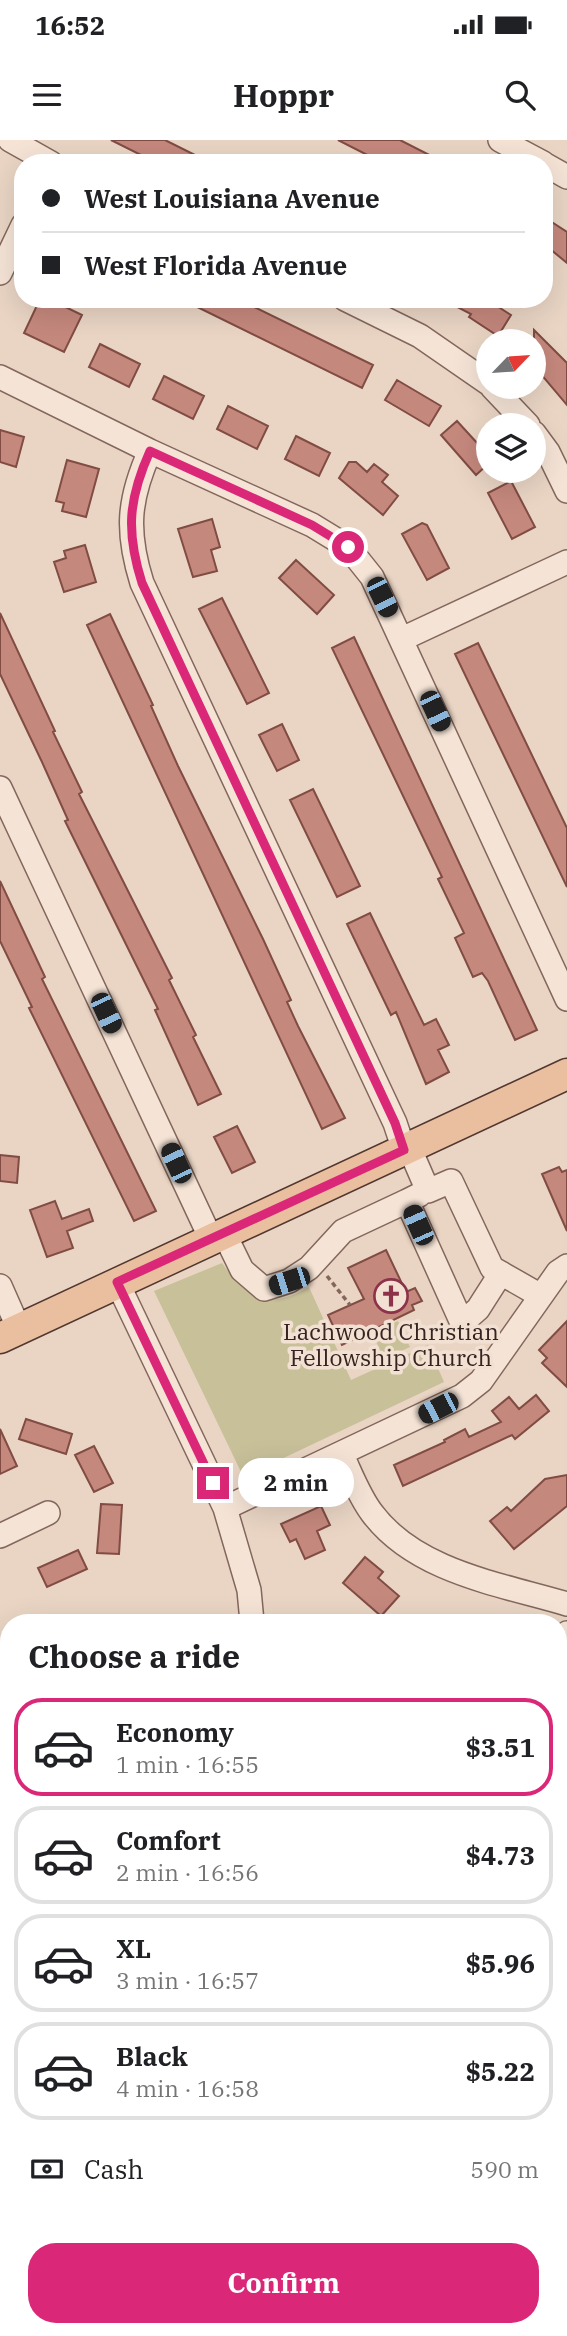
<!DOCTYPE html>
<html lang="en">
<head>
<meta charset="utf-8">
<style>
  :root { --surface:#fff; --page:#f6f6f6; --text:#202124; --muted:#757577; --line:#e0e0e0; --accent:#db2777 }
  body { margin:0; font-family:"IBM Plex Serif",serif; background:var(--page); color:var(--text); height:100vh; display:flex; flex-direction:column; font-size:26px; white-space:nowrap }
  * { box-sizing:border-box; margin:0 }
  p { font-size:23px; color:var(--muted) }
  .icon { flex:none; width:38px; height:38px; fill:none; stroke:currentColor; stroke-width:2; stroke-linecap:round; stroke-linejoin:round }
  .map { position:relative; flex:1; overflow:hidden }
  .side { position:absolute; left:0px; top:1474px; width:567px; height:723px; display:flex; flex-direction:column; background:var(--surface); border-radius:28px 28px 0 0; box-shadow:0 7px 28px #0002 }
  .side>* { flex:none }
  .guide { position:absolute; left:14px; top:14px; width:539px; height:154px; border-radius:28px; box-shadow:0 7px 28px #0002; display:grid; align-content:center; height:154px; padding:0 28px; background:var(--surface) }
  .needle { width:46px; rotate:65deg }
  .fabs { position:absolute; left:476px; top:189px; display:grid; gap:14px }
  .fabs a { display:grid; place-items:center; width:70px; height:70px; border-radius:50%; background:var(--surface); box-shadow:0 7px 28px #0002; font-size:35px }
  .end { position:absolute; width:32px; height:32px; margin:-16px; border:9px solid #db2777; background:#fff; box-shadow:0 0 0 4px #fff }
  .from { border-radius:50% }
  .bubble { position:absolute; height:49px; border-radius:24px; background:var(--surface); box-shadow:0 7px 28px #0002; font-size:23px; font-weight:700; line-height:49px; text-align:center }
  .car { position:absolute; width:21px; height:42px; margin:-21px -10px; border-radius:9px; box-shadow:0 0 5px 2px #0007; background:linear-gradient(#222 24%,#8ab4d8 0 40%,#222 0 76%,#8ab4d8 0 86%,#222 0) }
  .guide b { display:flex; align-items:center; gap:24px; height:66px; font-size:26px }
  .guide b+b { border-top:2px solid var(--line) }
  .guide i { width:18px; height:18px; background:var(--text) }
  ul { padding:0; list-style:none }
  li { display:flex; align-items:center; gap:21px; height:98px; margin:0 14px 10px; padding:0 14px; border:4px solid var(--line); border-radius:28px }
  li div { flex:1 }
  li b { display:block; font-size:26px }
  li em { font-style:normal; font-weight:700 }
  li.current { border-color:var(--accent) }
  li>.icon { width:63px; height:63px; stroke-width:1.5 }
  h2 { padding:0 28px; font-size:32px; line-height:84px }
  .pay { display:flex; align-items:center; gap:18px; height:77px; padding:0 28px; font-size:26px }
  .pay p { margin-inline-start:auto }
  .cta { display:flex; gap:14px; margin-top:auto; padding:14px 28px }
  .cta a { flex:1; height:80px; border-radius:28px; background:var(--accent); color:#fff; font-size:28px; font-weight:700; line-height:80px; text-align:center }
  .status { display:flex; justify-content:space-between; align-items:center; height:49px; padding:0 35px; background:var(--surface); direction:ltr }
  .status svg { height:19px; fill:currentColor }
  header { display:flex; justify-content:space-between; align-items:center; height:91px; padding:0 28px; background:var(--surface); font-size:32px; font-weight:700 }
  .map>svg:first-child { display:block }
  .green { fill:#c7c099 }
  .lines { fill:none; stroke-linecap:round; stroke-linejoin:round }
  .stream { stroke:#6d8a7c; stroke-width:5 }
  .building { fill:#c5887d; stroke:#804c44; stroke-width:2 }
  .minor-casing { stroke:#83675c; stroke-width:26 }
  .major-casing { stroke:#513730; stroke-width:33 }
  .path { stroke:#83675c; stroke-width:3.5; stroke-dasharray:5 3.5; stroke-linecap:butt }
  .minor { stroke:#f5e4d6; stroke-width:23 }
  .major { stroke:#eabf9f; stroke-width:30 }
  .route { stroke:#db2777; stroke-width:9 }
  .labels { text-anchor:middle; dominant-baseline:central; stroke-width:7; stroke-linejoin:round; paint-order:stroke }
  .poi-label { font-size:23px; fill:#34231f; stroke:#f2e1d3 }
</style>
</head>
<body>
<div class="status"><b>16:52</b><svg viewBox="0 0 49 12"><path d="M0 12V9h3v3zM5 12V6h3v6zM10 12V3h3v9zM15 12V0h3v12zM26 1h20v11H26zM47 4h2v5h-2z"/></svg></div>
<header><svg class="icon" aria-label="menu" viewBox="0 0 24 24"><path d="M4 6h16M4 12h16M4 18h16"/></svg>Hoppr<svg class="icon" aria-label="search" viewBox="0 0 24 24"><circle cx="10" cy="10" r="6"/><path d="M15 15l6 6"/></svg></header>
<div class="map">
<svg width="567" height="2196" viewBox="0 0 567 2196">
  <rect width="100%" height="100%" fill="#ead5c4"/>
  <!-- green -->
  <path class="green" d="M222,1123C248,1158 268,1171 309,1147L351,1240L428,1205L444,1242L254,1332L242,1334L154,1151Z
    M398,1181L410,1207L384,1219L372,1193Z"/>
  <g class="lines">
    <!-- stream -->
    <path class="stream" d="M0,2035L9,2041
      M259,2188L262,2196"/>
  </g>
  <!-- building -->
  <path class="building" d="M111,0H165L211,23H157Z
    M338,0H400L445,23H383Z
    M544,77L567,92V123L544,104Z
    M40,159H49L82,175L64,212L24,193Z
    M181,159H238L373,225L362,248Z
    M442,159H502L497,166L511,175L498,196L469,177L471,174Z
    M534,190L567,223V265L534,226Z
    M100,204L140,224L129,247L89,227Z
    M164,236L204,256L193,279L153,259Z
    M397,240L441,266L429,286L385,260Z
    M228,266L268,286L257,309L217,289Z
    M457,281L488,315V324L476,335L441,295Z
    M0,290L24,297L16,327L0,322Z
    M296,296L330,313L319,336L285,319Z
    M67,320L99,329L86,377L62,371L64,363L56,361Z
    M349,322H356L367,332L374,324L388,335L382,342L398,356L383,375L339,338Z
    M511,341L535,387L512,399L488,353Z
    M212,379L220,407L211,410L217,431L193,437L178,389Z
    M422,383L427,385L449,428L427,440L402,394Z
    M85,405L96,442L64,452L54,422L66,418L64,411Z
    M296,420L334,455L317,474L279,438Z
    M222,458L269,553L247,564L199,469Z
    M0,473L55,591L53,592L82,652L79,654L172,838L169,840L196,895L193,897L221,954L198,965L155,870L158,869L65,681L68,680L42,622L0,534Z
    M110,474L153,565L151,566L178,626L263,799L291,860L287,862L298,886L345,978L322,989L87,485Z
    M354,497L537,890L515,900L488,841L482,833L473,837L455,798L464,793L438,739L442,737L332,508Z
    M478,503L567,688V747L455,514Z
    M282,584L299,620L277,631L259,595Z
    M313,649L360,746L337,757L290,660Z
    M0,741L45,837L42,839L156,1071L134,1081L29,868L32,867L0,801Z
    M370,773L424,885L436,879L449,905L438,910L449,932L426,944L396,872L391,875L347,784Z
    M237,986L255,1022L232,1033L214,997Z
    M0,1015L19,1017L17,1043L0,1041Z
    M559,1027L562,1032L567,1030V1091L542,1034Z
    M55,1061L62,1079L89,1069L93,1081L67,1091L73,1108L47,1117L30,1070Z
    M386,1110L406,1152L415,1148L422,1161L412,1165L414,1170L342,1205L328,1175L364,1159L348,1128Z
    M567,1181V1247L542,1223L547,1218L539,1210Z
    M536,1255L549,1271L515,1299L512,1295L403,1346L394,1325L445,1302L444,1300L465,1289L469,1297L501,1282L492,1271L509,1257L519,1269Z
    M26,1279L72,1294L66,1314L19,1299Z
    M0,1289L17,1326L0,1334Z
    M94,1306L113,1343L94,1352L75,1315Z
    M567,1335V1366L514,1409L490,1381L507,1367L511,1371L545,1339Z
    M101,1364L122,1365L119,1414L97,1413Z
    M321,1366L330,1385L317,1391L325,1410L305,1419L296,1399L290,1402L281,1384Z
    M78,1410L87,1429L47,1447L38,1428Z
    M365,1417L383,1432L378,1438L399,1456L381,1476L343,1443Z"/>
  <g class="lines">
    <!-- minor casing -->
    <g class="minor-casing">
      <path id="minor" d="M10,0L51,23
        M500,0L543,23
        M544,24L567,37
        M0,133L23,85
        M345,159L420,196L488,243
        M0,237L150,311L312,385L348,407L372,437L567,859
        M492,247L528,285
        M534,293L548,312L567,351
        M150,311C128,360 126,392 142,443L395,983L404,1010
        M402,499L567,422
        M0,648L211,1099
        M409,1007L428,1051L451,1041L492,1128L541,1156
        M419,1055L407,1061L462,1183L478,1169L501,1133
        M224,1093L242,1130L264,1149L289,1141L309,1128L343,1091L407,1061
        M117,1142L225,1368L249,1450L252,1482
        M0,1146L19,1189
        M342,1315C351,1334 359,1356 372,1373C416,1432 500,1444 567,1464
        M225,1368L462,1256L481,1241L558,1132L567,1126
        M0,1396L48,1373
        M558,1505L567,1493
        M0,1582L9,1593
        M0,1740L9,1732
        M0,1866L9,1871
        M558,1972L567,1960
        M558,1998L567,2006
        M558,2099L567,2088"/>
    </g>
    <!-- major casing -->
    <g class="major-casing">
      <path id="major" d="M0,1198L567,934"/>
    </g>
    <!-- path -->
    <path class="path" d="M327,1136L350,1165"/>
    <!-- minor -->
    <use href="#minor" class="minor"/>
    <!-- major -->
    <use href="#major" class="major"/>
  </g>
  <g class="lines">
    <!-- route -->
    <path class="route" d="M213,1343L117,1142L404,1010L395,983L142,443C126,392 128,360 150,311L312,385L348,407"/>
  </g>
  <!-- icons -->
  <defs>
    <g id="church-ring" transform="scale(1.75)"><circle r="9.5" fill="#f2e1d3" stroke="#8c324a" stroke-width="1.5"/><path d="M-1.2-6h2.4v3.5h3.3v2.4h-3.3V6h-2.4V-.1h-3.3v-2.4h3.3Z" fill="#8c324a"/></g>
  </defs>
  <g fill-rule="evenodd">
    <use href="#church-ring" x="391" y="1156"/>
  </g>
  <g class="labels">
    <!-- poi labels -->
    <g class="poi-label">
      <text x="391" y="1191">Lachwood Christian<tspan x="391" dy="26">Fellowship Church</tspan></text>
    </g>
  </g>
</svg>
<div class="fabs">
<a><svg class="needle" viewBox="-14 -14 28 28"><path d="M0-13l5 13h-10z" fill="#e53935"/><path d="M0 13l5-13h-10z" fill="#757577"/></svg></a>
<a><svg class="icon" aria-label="layers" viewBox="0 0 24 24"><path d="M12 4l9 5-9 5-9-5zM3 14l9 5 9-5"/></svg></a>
</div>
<i class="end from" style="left:348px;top:407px"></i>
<i class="end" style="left:213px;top:1343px"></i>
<div class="bubble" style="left:238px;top:1318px;width:116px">2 min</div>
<i class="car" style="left:382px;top:457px;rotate:154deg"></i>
<i class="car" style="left:435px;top:571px;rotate:155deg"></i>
<i class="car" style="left:106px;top:873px;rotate:155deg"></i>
<i class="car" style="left:176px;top:1023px;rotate:335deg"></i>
<i class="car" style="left:418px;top:1085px;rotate:336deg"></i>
<i class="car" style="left:289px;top:1141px;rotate:252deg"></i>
<i class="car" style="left:438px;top:1268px;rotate:243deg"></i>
<div class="guide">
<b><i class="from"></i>West Louisiana Avenue</b>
<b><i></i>West Florida Avenue</b>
</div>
<section class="side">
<h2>Choose a ride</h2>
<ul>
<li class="current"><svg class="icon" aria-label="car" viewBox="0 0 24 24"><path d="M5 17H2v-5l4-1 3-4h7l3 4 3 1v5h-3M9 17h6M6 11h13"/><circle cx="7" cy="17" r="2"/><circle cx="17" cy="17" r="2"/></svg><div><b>Economy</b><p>1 min · 16:55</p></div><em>$3.51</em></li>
<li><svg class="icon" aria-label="car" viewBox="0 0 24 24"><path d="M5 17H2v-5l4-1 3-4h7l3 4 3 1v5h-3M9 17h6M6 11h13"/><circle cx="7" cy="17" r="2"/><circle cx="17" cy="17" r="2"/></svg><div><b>Comfort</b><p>2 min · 16:56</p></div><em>$4.73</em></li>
<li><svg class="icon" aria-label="car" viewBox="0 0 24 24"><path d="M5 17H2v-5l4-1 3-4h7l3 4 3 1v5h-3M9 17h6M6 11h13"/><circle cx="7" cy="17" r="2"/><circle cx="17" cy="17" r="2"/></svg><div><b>XL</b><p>3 min · 16:57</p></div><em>$5.96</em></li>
<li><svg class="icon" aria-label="car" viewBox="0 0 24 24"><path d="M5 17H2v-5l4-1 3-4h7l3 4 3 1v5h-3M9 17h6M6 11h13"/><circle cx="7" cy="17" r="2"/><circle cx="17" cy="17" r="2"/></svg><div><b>Black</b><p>4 min · 16:58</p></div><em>$5.22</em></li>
</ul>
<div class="pay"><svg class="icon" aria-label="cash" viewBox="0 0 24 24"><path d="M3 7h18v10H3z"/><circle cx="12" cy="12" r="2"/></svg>Cash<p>590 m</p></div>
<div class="cta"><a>Confirm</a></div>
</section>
</div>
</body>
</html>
